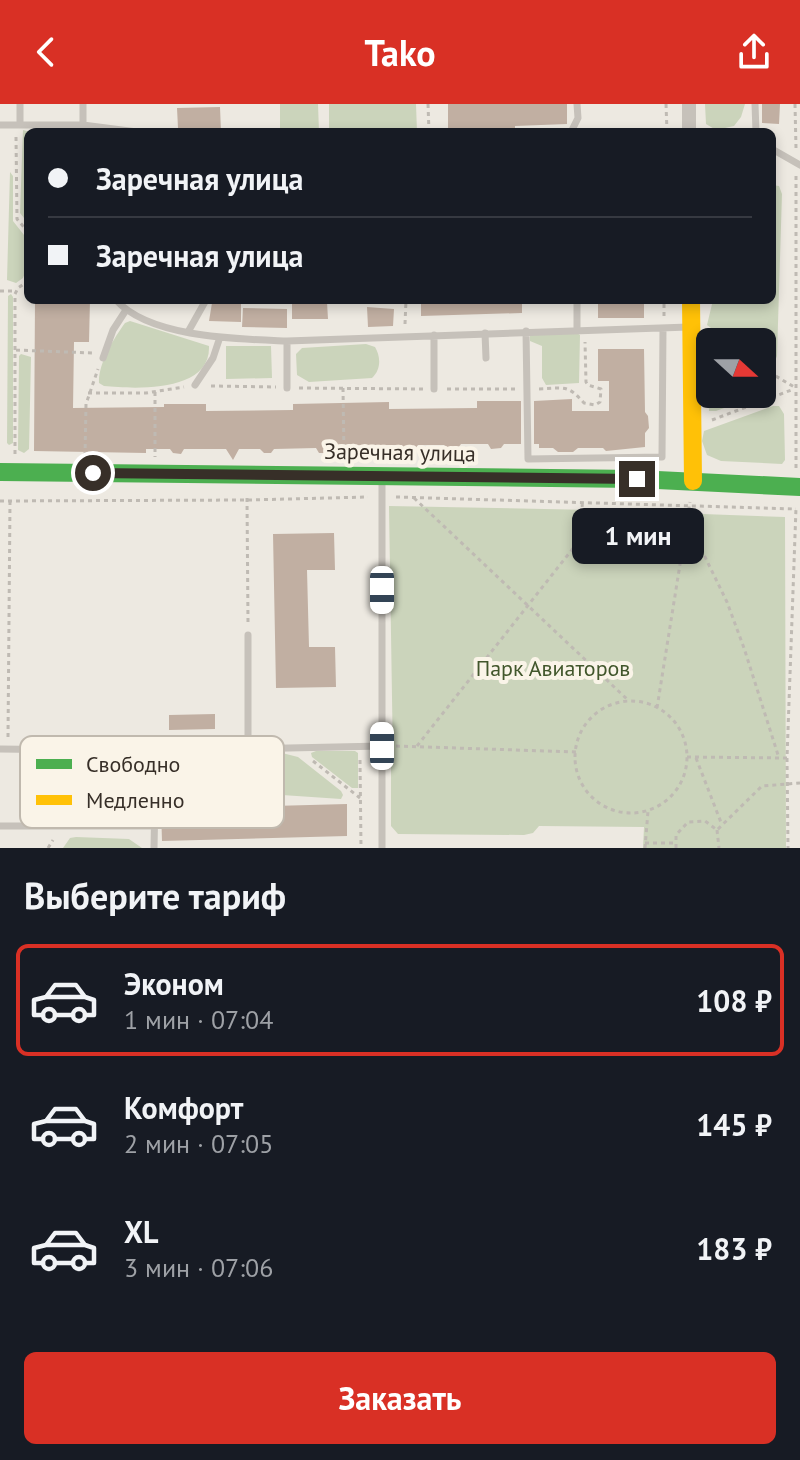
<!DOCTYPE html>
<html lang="ru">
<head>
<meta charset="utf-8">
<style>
  :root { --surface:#171b24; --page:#20242c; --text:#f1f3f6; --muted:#9ea1a6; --line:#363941; --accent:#d93025 }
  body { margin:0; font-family:"PT Sans",sans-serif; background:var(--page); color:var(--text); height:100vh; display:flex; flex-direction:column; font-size:30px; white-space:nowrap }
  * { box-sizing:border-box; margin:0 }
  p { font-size:26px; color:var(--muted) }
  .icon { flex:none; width:44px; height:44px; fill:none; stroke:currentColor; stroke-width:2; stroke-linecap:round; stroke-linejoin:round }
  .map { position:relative; height:744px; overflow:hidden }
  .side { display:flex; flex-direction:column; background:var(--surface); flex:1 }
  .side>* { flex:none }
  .guide { position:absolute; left:24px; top:24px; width:752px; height:176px; border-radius:12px; box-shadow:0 4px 12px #0003; display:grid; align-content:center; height:176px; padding:0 24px; background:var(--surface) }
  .needle { width:52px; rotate:111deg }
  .buttons { position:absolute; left:696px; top:224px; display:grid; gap:16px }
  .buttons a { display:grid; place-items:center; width:80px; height:80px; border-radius:12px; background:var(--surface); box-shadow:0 4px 12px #0003; font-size:40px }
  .end { position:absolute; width:36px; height:36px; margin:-18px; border:10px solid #372f28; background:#fff; box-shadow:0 0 0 4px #fff }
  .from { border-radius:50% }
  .bubble { position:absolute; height:56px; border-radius:12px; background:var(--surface); box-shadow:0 4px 12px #0003; font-size:26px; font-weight:800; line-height:56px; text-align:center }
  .car { position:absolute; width:24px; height:48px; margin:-24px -12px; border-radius:10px; box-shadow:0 0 6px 2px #0007; background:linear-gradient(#fff 24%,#345 0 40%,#fff 0 76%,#345 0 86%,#fff 0) }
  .guide b { display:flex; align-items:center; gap:28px; height:76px; font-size:30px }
  .guide b+b { border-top:2px solid var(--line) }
  .guide i { width:20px; height:20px; background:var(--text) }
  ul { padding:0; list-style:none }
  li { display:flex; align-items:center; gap:24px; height:112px; margin:0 16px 12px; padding:0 8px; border:4px solid transparent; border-radius:12px }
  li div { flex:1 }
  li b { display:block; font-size:30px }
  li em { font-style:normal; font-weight:800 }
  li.on { border-color:var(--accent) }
  li>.icon { width:72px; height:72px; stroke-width:1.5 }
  h2 { padding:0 24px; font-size:36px; line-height:96px }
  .action { display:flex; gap:16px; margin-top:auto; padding:16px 24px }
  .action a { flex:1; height:92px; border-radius:12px; background:var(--accent); color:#fff; font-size:32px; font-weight:800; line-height:92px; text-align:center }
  header { display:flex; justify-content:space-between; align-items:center; height:104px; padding:0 24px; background:var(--accent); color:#fff; font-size:36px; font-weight:800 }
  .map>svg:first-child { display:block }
  .green { fill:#cbd4bb }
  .building { fill:#c1afa2 }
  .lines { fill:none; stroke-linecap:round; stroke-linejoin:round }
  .path { stroke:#bfbab3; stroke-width:3; stroke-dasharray:4 4; stroke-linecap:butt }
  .lane { stroke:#c6c1ba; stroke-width:7 }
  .street { stroke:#c6c1ba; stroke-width:14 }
  .fast { stroke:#4caf50; stroke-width:18 }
  .slow { stroke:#ffc107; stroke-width:18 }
  .route { stroke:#372f28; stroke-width:10 }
  .labels { text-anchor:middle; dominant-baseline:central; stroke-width:8; stroke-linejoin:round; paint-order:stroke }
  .street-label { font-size:22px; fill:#372f28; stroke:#faf4e8 }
  .park-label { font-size:22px; fill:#41562b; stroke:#faf4e8 }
  .key { fill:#faf4e8; stroke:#c0b9ae; stroke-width:2 }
  .key-label { font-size:22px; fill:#372f28 }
</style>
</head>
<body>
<header><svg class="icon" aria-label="back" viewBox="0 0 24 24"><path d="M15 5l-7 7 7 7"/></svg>Tako<svg class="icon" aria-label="share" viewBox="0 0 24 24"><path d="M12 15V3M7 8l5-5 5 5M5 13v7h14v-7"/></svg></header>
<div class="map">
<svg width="800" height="744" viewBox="0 0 800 744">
  <rect width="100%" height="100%" fill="#ede9e1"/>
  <!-- green -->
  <path class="green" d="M280,0H318L319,28H280Z
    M329,0H416L417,28H329Z
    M705,0H745L741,13L734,22L716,26L706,20Z
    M23,26L30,28L28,119L20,109Z
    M10,68L13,72V117L24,131L25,169L23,174L16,179L7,176Z
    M772,81L779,82L782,90L777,252L774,260L762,255V238C737,238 727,237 707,221L713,196H772Z
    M11,190L13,193V339L9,341L7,339L8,192Z
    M130,217L209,242C211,289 135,285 104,282L99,279C98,260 114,234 125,219Z
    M577,229L580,231L579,279L546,281L542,274V242L530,237V231Z
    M366,240L375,243C381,253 381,266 372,274L309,278L297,271L296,250L302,244Z
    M226,242H271L272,274L226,275Z
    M710,245V290H762L716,307H709L706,249Z
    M21,250L31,253L29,345L24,349L18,346L19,252Z
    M773,302H779L784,310L785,356L782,360L721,357L707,351L702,337L704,327Z
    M389,402L593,406L785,413L786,744H643L644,723L539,722L533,729L524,731L398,730L391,722V661L393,657Z
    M316,647H355L358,649V684H352L312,653L311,649Z
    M282,649L298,653L341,687L343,691L341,695L282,691L279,685L278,652Z
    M76,733L129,735L142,744H63L70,734Z"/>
  <!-- building -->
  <path class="building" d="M448,0H567V20L515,22V28H448Z
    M762,0H780L779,20L762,19Z
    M220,3L221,28H183V24H178L177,4Z
    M35,196H90L89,238H74L73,304L164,303V300H206V307L293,306V300L389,298V305L477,304V297H521V340H504L501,344L491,345L488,340H461L458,344H447L444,341H418L415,345H404L402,341H377L374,345H364L361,341L334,342L327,349H319L316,344L274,345L271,349H264L260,345H239L233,356L226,345H184L181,350L173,349L170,345H146V349L34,347Z
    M421,196H522V209L421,212Z
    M598,196H644V214H598Z
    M292,198H327L328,215H292Z
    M212,199L241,200V218L209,217Z
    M367,203L394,205L393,222L368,223Z
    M243,204L287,205V224L242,223Z
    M598,245H644L645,308L648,312L649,324L645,329V343L606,347L603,344H578L573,348H558L553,344H539V340H534V297L572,295V307H609V277H598Z
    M334,429L335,466H307L309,543H335L336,583L276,584L273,430Z
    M215,610V625L169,626V611Z
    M347,700V732L162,737L161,705Z"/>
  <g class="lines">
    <!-- path -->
    <path class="path" d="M428,0L429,28
      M666,0L667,28
      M795,0L796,44
      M16,33L17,115L28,128
      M0,187H16
      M664,212V196
      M405,220L406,196
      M16,246L92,249
      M762,264L796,284
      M211,282L276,283
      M299,284L424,285
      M343,284L344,351
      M447,285H516
      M539,285C565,284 567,280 584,299L595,301L600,298L601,285L588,281L586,278L585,238
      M155,288V353
      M88,289H146L184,283
      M712,316L794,285
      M15,350V190L18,184L28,177
      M85,352L86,300L98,265
      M796,364V72
      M396,393L796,405
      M247,394L248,519
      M414,394L629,597
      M0,397L247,396L368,393
      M687,416L727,498L744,544L779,654
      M575 653a56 56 0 1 1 112 0a56 56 0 1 1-112 0Z
      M657,604L690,398
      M8,633L10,397
      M396,642L576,648
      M417,642L578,438L583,426L582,395
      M687,653L787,654L796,404
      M696,654L722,721
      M787,654L788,744
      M360,656L361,744
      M313,657L360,694
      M154,658L155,683
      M717,726L719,744
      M645,739H674
      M48,744L53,736
      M645,744L648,707
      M676,744V731L688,718L705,717L717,726L762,682L800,679"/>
    <!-- lane -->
    <path class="lane" d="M83,0V21L137,28
      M755,0L756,28
      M0,21H83V28
      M20,21V0
      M571,28L578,14L577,0
      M772,45L800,61
      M116,196C150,234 238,235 287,237L689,223
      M577,196V226
      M526,227L528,355L662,353L663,224
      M188,228L206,196
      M485,229L486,254
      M287,237V284
      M103,254L113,226L126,206
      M195,281L213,254L220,233
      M434,285V231
      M248,531V644
      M0,645L154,647L382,642
      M0,722H153
      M154,744L155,694
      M382,744V374"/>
    <!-- street -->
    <path class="street" d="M689,0V28"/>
    <!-- fast -->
    <path class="fast" d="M0,368L637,375L800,383"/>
    <!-- slow -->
    <path class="slow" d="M691,196L693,377"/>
  </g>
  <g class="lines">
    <!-- route -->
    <path class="route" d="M93,369L637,375"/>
  </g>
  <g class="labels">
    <!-- street labels -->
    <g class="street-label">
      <text transform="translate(400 348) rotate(1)">Заречная улица</text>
    </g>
    <!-- park labels -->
    <g class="park-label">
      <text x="553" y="564">Парк Авиаторов</text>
    </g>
  </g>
  <!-- legend -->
  <rect x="20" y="632" width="264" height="92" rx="12" class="key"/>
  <rect x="36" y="655" width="36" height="10" fill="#4caf50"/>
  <rect x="36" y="691" width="36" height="10" fill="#ffc107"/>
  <g class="key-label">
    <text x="86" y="668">Свободно</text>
    <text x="86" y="704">Медленно</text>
  </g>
</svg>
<div class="buttons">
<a><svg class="needle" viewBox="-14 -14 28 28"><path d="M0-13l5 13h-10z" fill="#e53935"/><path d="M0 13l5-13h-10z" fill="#9ea1a6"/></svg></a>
</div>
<i class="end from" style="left:93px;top:369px"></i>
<i class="end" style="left:637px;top:375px"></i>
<div class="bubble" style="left:572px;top:404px;width:132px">1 мин</div>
<i class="car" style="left:382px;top:486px;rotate:180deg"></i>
<i class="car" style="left:382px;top:642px;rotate:0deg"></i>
<div class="guide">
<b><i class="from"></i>Заречная улица</b>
<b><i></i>Заречная улица</b>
</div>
</div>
<section class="side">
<h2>Выберите тариф</h2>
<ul>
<li class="on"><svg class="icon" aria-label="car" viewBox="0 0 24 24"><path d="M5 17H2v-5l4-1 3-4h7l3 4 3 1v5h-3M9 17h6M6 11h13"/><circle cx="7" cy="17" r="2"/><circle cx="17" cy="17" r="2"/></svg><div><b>Эконом</b><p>1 мин · 07:04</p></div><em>108 ₽</em></li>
<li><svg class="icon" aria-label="car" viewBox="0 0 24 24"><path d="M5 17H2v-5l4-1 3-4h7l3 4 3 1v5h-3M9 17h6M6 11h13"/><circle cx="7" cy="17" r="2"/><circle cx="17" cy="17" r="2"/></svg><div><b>Комфорт</b><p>2 мин · 07:05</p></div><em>145 ₽</em></li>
<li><svg class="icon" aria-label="car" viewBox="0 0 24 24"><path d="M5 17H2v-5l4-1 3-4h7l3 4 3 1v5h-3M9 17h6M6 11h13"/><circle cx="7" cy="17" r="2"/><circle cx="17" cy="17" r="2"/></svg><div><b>XL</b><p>3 мин · 07:06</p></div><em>183 ₽</em></li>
</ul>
<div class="action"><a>Заказать</a></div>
</section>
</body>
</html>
